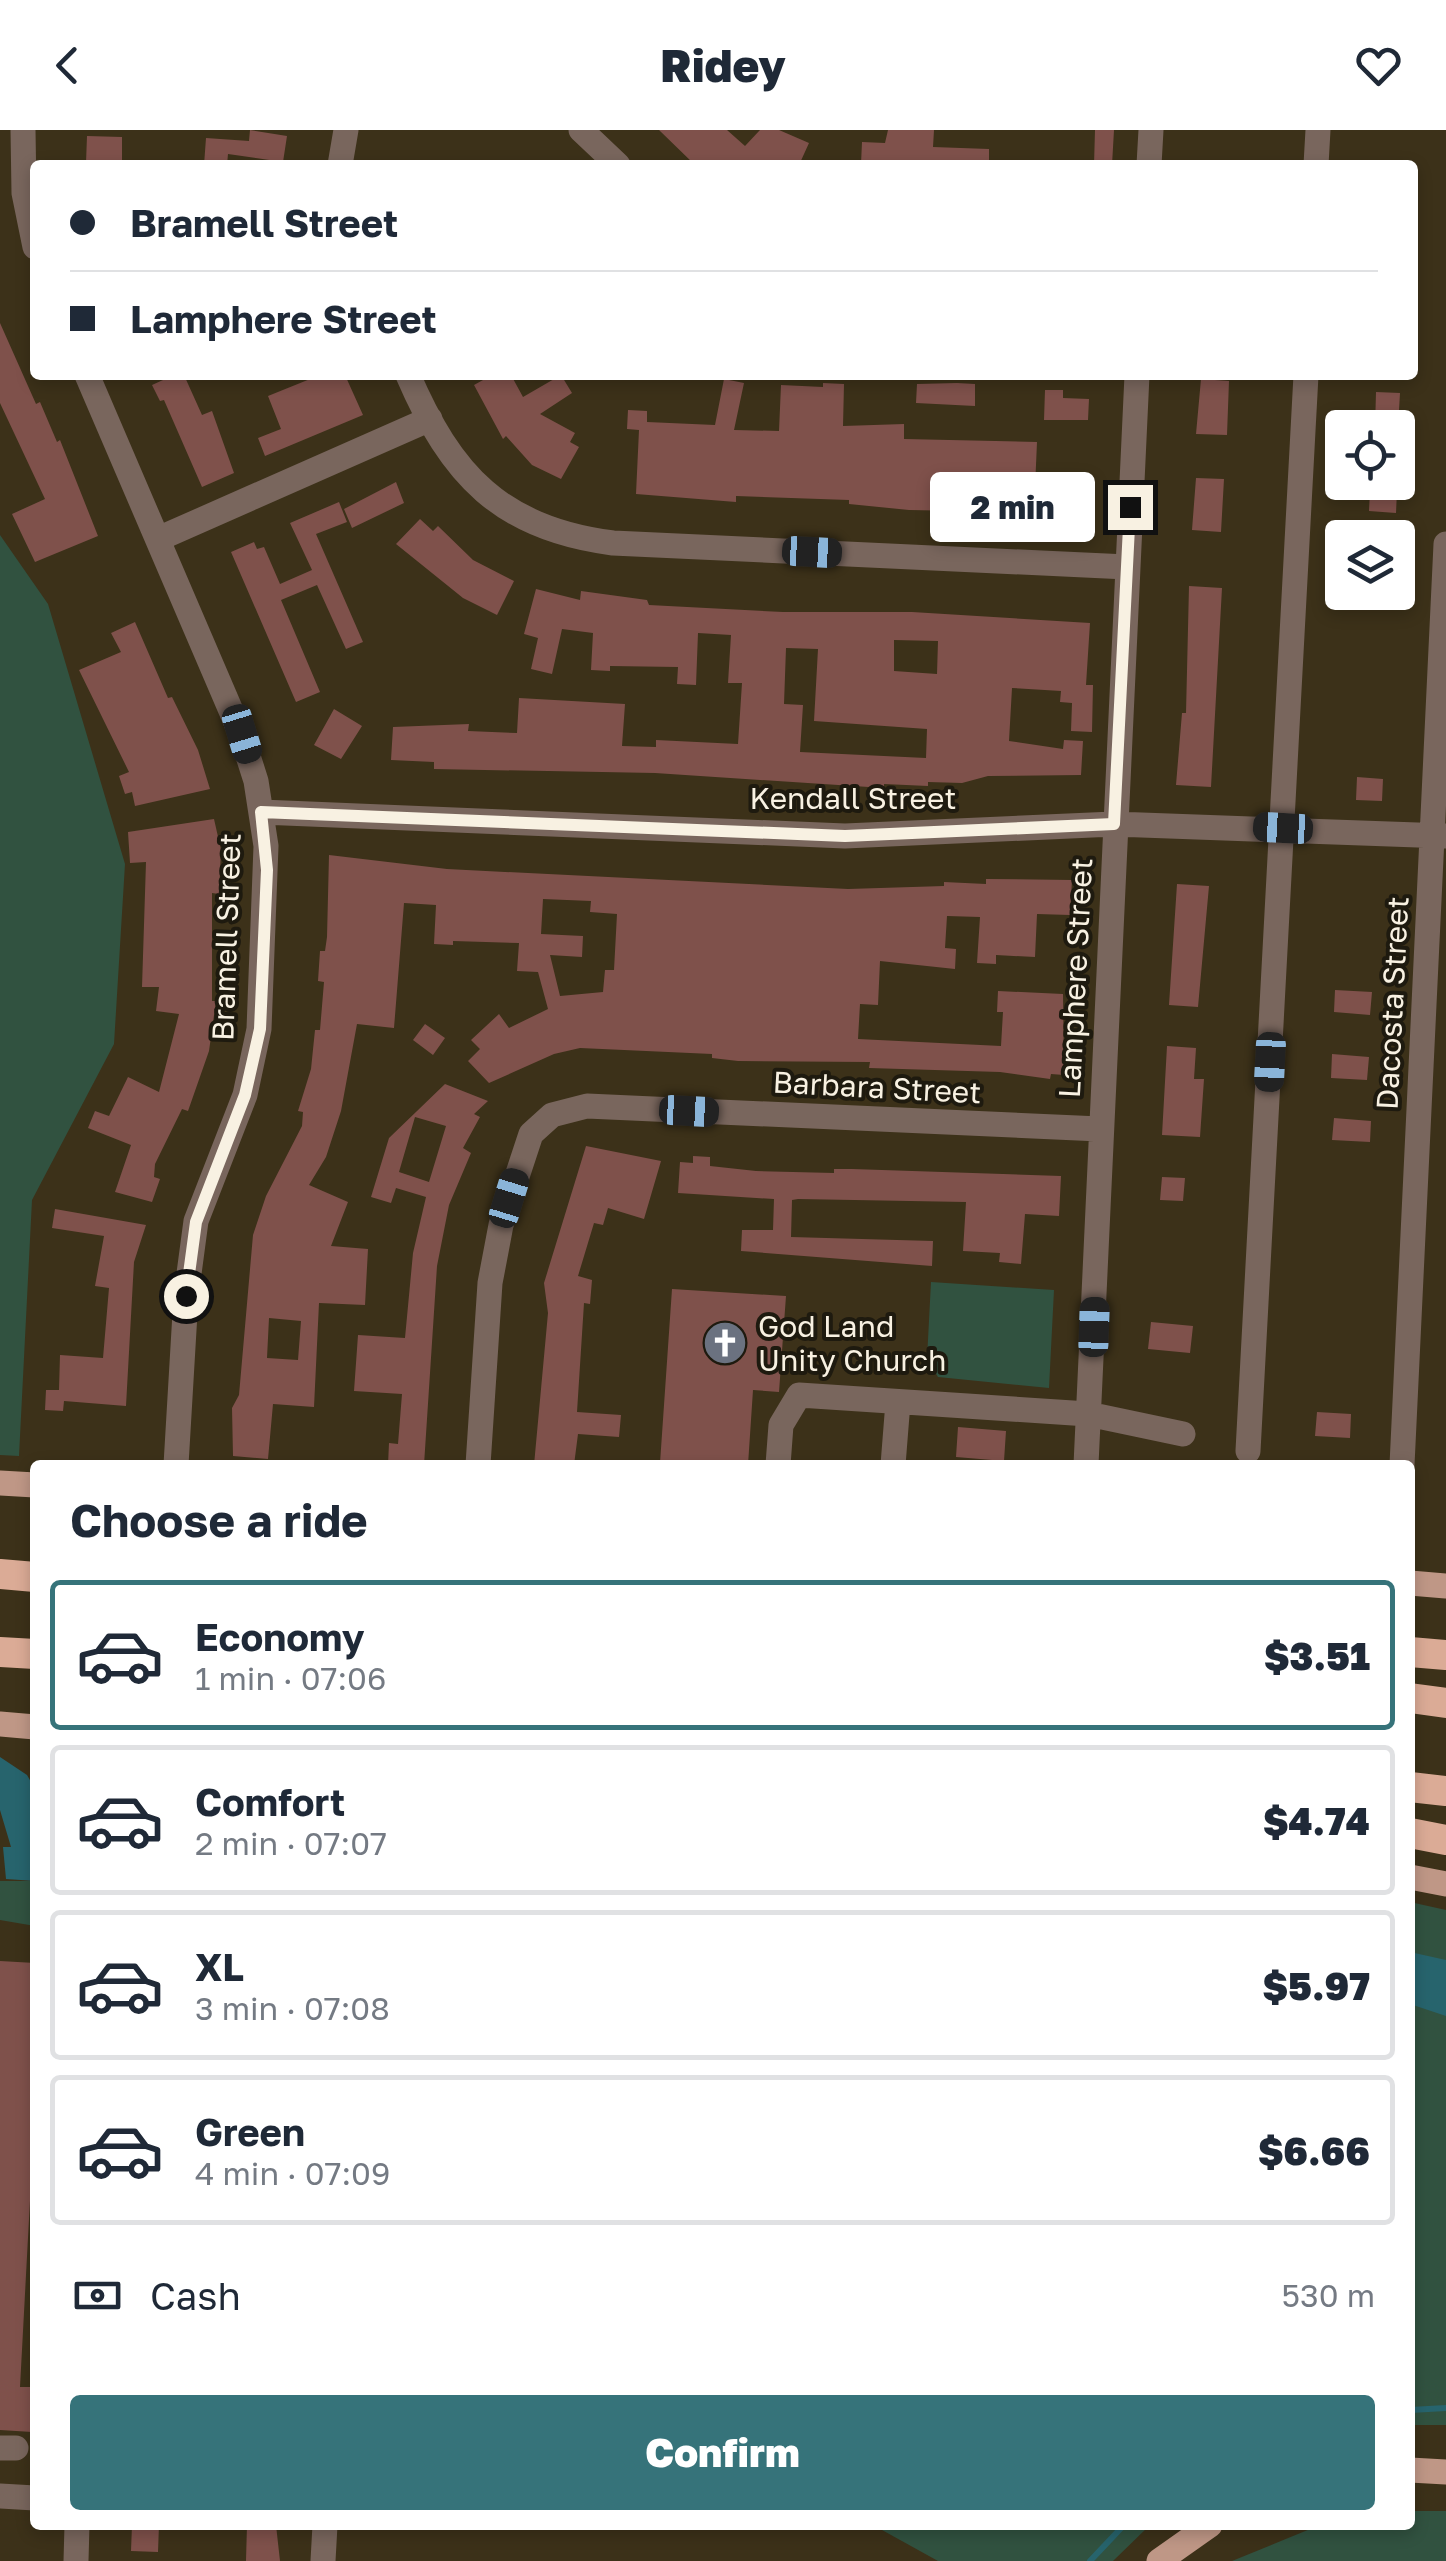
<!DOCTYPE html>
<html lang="en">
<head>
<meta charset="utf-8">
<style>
  :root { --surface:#fff; --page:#f2f2f3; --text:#1f2937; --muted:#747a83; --line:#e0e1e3; --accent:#36737a }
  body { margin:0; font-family:"Golos Text",sans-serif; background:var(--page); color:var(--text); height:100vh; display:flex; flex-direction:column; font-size:38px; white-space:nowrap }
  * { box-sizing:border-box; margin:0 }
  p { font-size:32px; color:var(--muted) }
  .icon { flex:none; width:55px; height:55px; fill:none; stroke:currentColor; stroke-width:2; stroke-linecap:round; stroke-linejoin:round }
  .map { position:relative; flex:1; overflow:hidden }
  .details { position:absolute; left:30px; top:1330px; width:1385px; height:1070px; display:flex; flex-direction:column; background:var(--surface); border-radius:10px; box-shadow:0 5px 15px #0003 }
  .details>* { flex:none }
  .guide { position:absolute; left:30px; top:30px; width:1388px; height:220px; border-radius:10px; box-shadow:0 5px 15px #0003; display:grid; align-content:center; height:220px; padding:0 40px; background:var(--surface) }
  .buttons { position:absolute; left:1325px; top:280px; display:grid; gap:20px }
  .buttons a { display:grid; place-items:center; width:90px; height:90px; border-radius:10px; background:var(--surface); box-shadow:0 5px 15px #0003; font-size:50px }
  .end { position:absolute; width:45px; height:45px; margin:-22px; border:12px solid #f8f1e2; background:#111; box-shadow:0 0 0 5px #111 }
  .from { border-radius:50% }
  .bubble { position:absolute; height:70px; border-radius:10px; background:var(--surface); box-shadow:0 5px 15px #0003; font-size:32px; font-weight:800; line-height:70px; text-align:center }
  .car { position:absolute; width:30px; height:60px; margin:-30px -15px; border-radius:12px; box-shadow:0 0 8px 2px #0007; background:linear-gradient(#222 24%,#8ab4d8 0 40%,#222 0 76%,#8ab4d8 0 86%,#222 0) }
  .guide b { display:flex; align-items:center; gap:35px; height:95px; font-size:38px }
  .guide b+b { border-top:2px solid var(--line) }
  .guide i { width:25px; height:25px; background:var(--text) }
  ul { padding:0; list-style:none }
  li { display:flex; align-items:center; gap:30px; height:150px; margin:0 20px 15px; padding:0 20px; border:5px solid var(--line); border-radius:10px }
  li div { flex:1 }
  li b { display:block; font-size:38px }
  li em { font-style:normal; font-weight:800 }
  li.current { border-color:var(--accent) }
  li>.icon { width:90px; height:90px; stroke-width:1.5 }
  h2 { padding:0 40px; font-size:45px; line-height:120px }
  .pay { display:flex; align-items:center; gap:25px; height:110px; padding:0 40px; font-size:38px }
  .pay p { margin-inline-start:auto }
  .button { display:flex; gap:20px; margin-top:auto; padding:20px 40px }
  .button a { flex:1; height:115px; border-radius:10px; background:var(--accent); color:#fff; font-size:40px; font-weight:800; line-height:115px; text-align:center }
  header { display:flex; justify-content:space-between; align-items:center; height:130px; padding:0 40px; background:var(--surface); font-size:45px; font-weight:800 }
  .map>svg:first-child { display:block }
  .green { fill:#315240 }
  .water { fill:#27646d }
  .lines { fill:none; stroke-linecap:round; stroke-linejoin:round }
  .stream { stroke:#27646d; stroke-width:6 }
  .building { fill:#7f514b; fill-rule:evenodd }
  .minor { stroke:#79665d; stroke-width:25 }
  .major { stroke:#bf9786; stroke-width:25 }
  .highway { stroke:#dbab96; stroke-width:30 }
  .route { stroke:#f8f1e2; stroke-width:12 }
  .labels { text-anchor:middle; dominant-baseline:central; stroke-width:8; stroke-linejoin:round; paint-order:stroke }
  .street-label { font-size:30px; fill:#f8f1e2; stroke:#1e1a0f }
  .poi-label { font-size:30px; fill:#f8f1e2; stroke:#1e1a0f; text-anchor:start }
</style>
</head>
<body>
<header><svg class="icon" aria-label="back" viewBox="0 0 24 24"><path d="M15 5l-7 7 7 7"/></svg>Ridey<svg class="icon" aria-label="heart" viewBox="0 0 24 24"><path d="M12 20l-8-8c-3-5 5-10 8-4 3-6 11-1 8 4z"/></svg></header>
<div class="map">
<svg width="1446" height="2431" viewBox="0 0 1446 2431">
  <rect width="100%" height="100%" fill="#3c3119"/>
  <!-- green -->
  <path class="green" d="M0,405L48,474L125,734L114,914L32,1070L19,1326L0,1325Z
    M931,1152L1054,1160L1049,1258L938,1247L927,1229Z
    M0,1751H35V1796L0,1790Z
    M1410,1772L1446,1780V2295H1410Z
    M1410,2381H1446V2431H1232L1320,2395H1410Z
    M873,2395H1150L1113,2431H938Z"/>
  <!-- water -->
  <path class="water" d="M0,1627L27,1645L35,1659V1751L6,1749L3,1717H11L0,1680Z
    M1410,1822L1446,1830V1886L1410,1874Z"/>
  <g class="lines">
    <!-- stream -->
    <path class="stream" d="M1410,2280L1446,2278
      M1090,2431L1124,2395"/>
  </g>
  <!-- building -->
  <path class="building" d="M250,0L287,6L283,32L228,24L227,35H204L206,8L249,11Z
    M659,0H727L745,16L760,0H779L809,13L799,35H695Z
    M888,0H934L933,17L989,19V35L861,34L862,12L885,13Z
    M1095,0H1114L1112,35H1094Z
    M87,6L122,7V34L86,33Z
    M0,193L36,274L40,272L57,312L60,310L98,406L35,432L12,384L45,369L0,273Z
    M174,245H184L202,285L212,281L234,343L202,357L164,270L160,271L152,255Z
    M320,245H345L363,285L265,326L258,308L281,299L268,266Z
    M492,245H511L523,267L561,245L572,263L540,284L575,303L570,312L579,317L561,349L532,335L506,306L503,309L474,255Z
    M724,249L744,253L734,300L779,301L781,255L823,257V253L844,254L843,296L904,294V309L1037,312L1035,358H1069V351L1093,352L1092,388L1068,391V383L909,380L849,374V370L736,366V372L636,364L639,300L627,299L628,280L647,281V292L715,295Z
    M1201,249L1229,251L1227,305L1196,304Z
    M957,253L975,254V276L916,273L917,254Z
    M1045,260H1063V268L1089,269L1088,290H1044Z
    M1376,262L1400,263L1398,298H1375Z
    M1196,348L1224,349L1221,402L1192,400Z
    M396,352L404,373L352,398L344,379Z
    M1370,360L1397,361L1396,383L1369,381Z
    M339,372L347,392L316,404L363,512L346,519L317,455L281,470L320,562L296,572L231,422L254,412L257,419L264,417L280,454L312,440L290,393Z
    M420,389L433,401L438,396L473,430L514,451L497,485L463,468L396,414Z
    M1189,456L1222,458L1211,657L1176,655L1182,583H1186Z
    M536,459L580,470L581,461L647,470L649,475L783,482H912L1090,493L1086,555H1093L1092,602L1071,601L1072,573L1060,572L1061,561L1012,558L1009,611L1063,619L1064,610L1083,611L1081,645L988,646L962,653L928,652V656L884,654V658L655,643L434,639V632L391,630L393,597L469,594L468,601L517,603L519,568L625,574L622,616L656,617V610L738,614L742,553H728L731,505L698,503L696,555L677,554L678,537L610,536V541L591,540L593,503L562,499L552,544L531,539L538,508L524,504ZM894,510L938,511L937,544L894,541ZM786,518L818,519L814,591L927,599L926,628L800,622L803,575L784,574Z
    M135,492L168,568L172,567L198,620L210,659L135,676L132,662L125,664L119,646L129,642L79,540L121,522L111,503Z
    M334,579L362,596L341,629L314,615Z
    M1357,647L1383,649L1382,671L1356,670Z
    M214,689L221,720L219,764L212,763V871H216L209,921L188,981L182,979L155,1034L154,1047L160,1049L152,1072L115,1062L131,1015L88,998L95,981L109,986L128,947L159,962L179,884L156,881L159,857H142L146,732L130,733L128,702Z
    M329,725L447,739L848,759L944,756V752L986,754V749L1072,750L1070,785L1037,784L1035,827L996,825V834L977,833L980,787L947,786L945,818L956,819L955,839L880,831L878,875L860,874L858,909L1001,916L1003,882H997L998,861L1063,864L1064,945L1051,944L1050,949L1000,942L869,938L870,932L738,931L712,928V924L580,918L554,924L489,953L468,931L480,919L471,910L499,884L509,898L548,879L538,842L517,841L519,813L453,811V815L434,814L436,775L404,773L394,898L357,894L341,981L326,1027L309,1055L348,1072L331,1116L368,1119L365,1175L319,1173L314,1277L273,1274L268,1329L233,1326L232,1278L239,1265L253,1105L266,1066L302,996L303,982L298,981L311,939L315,900H320L324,852L318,851L320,821H325L327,807ZM543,769L591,771L590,782L617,784L614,840H605L603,862L560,866L550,825L582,827L583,806L541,804ZM269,1188L301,1191L298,1230L267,1228Z
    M1177,754L1209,756L1198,877L1169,875Z
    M1335,860L1372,862L1370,885L1334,882Z
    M425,894L445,908L433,925L413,910Z
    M1167,916L1196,918L1194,949H1204L1200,1007L1162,1005Z
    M1332,924L1369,927L1367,950L1331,948Z
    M445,954L488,971L474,984L480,987L463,1018L471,1023L449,1075L437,1136L424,1335H388L389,1313L398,1314L402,1264L354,1261L358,1205L405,1208L413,1123L426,1067L396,1058L391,1073L371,1067L389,1008ZM415,987L446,996L429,1052L399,1042Z
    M1334,988L1371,991L1370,1012L1332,1010Z
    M586,1016L661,1031L644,1089L608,1078L603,1095L594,1093L578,1146L592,1150L590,1174L584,1173L577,1282L621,1285L619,1307L578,1304L574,1335H534L548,1183L544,1153Z
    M693,1026L710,1027V1036L756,1041L834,1043V1039H852L1061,1046L1059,1086L1025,1084L1021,1134L999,1132L1000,1123L963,1121L966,1072L798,1069L792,1070L791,1107L933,1111L932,1136L741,1121L742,1100H773L774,1069L678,1063L680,1032L693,1033Z
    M1162,1047L1185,1048L1183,1071L1160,1070Z
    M55,1079L146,1095L134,1132L126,1276L64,1271L63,1281L45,1280L46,1260H59L60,1225L103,1228L109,1158L95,1156L104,1106L52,1098Z
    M672,1159L786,1166L779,1262L753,1260L748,1335L660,1333Z
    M1151,1192L1193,1196L1190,1223L1148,1219Z
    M1317,1282L1351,1284L1350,1308L1315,1306Z
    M958,1297L1006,1301L1004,1331L956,1327Z
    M0,1831L35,1833V2052H31L20,2257H34L32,2302L0,2300Z
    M132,2395H159L158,2422L131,2421Z
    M247,2395H276L280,2431H246Z"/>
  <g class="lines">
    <!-- minor -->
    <path class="minor" d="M23,0L24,63L35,117
      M581,0L618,35
      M340,35L346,0
      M1149,35L1151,0
      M1316,35L1318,0
      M87,245L241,604L256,651L266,716L259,899L245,965L196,1091L186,1166L176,1335
      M408,245C451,345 501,399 613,413L1127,437
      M158,409L430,289
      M261,682L845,706L1114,694L1446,706
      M1248,1321L1306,245
      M478,1335L490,1153L501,1095L531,1004L552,985L587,976L1100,999
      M778,1335L781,1295L799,1265L1088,1284L1183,1304
      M893,1335L898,1272
      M1086,1335L1137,245
      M1402,1335L1446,414
      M0,2318H16
      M0,2366L35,2368
      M76,2431L77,2395
      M323,2431L325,2395"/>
    <!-- major -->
    <path class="major" d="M0,1353L35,1355
      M1410,1453L1446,1456
      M0,1594L35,1597
      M1410,1747L1446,1754
      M1410,2340L1446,2342
      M1159,2431L1210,2395"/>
    <!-- highway -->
    <path class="highway" d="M0,1444L35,1447
      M0,1522L35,1524
      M1410,1522L1446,1525
      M1410,1568L1446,1573
      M1410,1657L1446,1661
      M1410,1703L1446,1710"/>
  </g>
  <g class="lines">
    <!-- route -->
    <path class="route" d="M186,1166L196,1092L245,965L260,899L267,740L261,682L845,706L1114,694L1130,377"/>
  </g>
  <!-- icons -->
  <defs>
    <g id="church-disc" transform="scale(2.25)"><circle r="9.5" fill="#6b7280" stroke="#1e1a0f"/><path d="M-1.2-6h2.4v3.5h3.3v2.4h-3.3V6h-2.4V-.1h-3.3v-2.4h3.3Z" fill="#fff"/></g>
  </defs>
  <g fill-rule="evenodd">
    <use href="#church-disc" x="725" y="1213"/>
  </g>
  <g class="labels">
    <!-- street labels -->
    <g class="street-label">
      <text x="853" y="668">Kendall Street</text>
      <text transform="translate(226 807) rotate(-88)">Bramell Street</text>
      <text transform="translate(1075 848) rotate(-87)">Lamphere Street</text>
      <text transform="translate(1392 873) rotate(-87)">Dacosta Street</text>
      <text transform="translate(877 957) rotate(3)">Barbara Street</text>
    </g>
    <!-- poi labels -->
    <g class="poi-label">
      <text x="758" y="1196">God Land<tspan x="758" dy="34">Unity Church</tspan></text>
    </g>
  </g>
</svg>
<div class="buttons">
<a><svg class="icon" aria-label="locate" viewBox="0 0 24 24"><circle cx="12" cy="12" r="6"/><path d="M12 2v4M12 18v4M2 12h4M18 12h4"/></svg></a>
<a><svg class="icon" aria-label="layers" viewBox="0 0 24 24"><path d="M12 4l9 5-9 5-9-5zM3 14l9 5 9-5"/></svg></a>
</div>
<i class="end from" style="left:186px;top:1166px"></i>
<i class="end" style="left:1130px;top:377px"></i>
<div class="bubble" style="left:930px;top:342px;width:165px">2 min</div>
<i class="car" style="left:812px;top:422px;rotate:93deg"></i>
<i class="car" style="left:242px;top:604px;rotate:163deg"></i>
<i class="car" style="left:1283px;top:698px;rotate:273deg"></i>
<i class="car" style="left:1270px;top:932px;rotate:183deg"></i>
<i class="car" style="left:689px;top:981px;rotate:93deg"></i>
<i class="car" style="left:509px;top:1068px;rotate:17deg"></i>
<i class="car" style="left:1094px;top:1197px;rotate:2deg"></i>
<div class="guide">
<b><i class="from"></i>Bramell Street</b>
<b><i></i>Lamphere Street</b>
</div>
<section class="details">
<h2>Choose a ride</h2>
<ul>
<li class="current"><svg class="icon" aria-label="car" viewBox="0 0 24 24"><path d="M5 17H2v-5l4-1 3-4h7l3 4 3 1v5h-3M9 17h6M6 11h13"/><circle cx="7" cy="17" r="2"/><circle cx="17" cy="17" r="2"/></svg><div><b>Economy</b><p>1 min · 07:06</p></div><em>$3.51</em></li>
<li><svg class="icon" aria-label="car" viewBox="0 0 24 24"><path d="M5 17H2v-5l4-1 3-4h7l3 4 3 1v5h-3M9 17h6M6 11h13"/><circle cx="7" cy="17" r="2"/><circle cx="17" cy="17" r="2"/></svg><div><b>Comfort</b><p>2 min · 07:07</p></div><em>$4.74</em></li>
<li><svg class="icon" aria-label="car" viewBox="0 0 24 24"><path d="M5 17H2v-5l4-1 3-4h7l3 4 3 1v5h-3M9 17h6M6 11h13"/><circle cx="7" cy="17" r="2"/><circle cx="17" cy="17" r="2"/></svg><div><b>XL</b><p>3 min · 07:08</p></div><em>$5.97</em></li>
<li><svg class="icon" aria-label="car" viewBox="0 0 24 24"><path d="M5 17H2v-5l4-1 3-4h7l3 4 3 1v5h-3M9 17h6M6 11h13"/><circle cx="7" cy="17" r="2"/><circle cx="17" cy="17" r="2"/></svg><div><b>Green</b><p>4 min · 07:09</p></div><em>$6.66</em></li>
</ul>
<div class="pay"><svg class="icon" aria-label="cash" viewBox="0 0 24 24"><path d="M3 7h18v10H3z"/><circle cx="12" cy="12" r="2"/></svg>Cash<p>530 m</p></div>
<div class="button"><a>Confirm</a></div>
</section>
</div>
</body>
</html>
